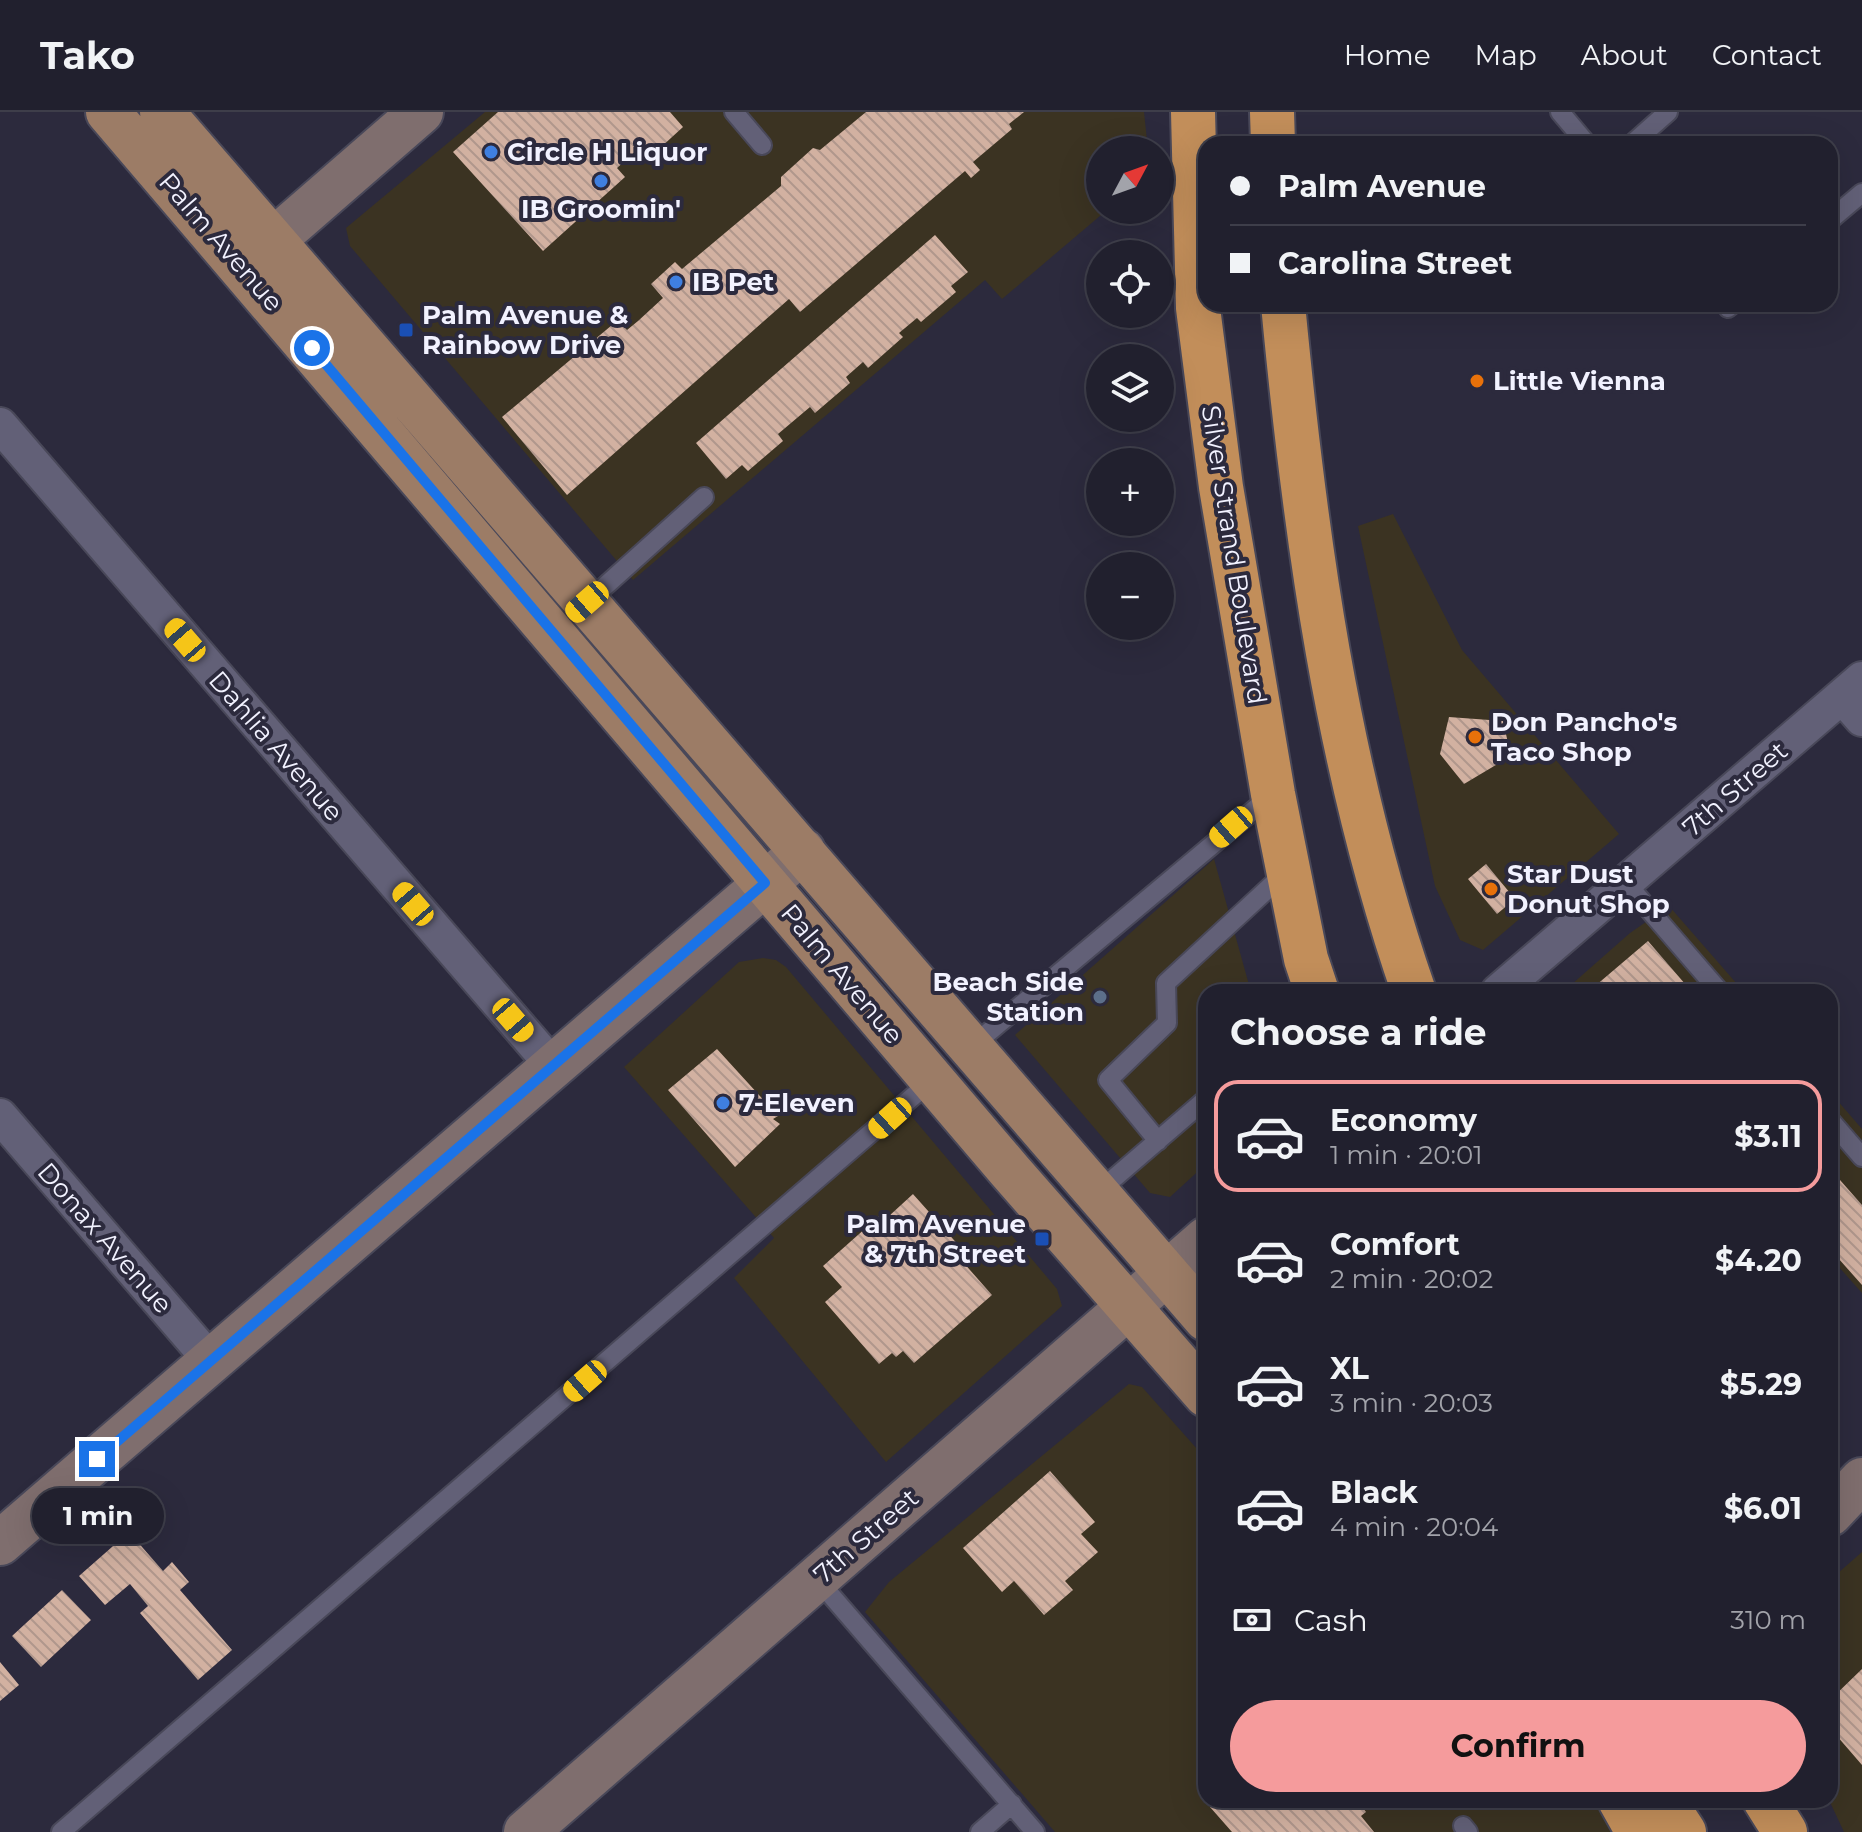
<!DOCTYPE html>
<html lang="en">
<head>
<meta charset="utf-8">
<style>
  :root { --surface:#21202e; --page:#292836; --text:#f1f3f6; --muted:#a2a3aa; --line:#3e3e4a; --accent:#f59b9c }
  body { margin:0; font-family:Montserrat,sans-serif; background:var(--page); color:var(--text); height:100vh; display:flex; flex-direction:column; font-size:30px; white-space:nowrap }
  * { box-sizing:border-box; margin:0 }
  p { font-size:26px; color:var(--muted) }
  .icon { flex:none; width:44px; height:44px; fill:none; stroke:currentColor; stroke-width:2; stroke-linecap:round; stroke-linejoin:round }
  .map { position:relative; flex:1; overflow:hidden }
  .panel { position:absolute; left:1198px; top:872px; width:640px; height:824px; display:flex; flex-direction:column; background:var(--surface); border-radius:24px; box-shadow:0 8px 32px #0002,0 0 0 2px var(--line) }
  .panel>* { flex:none }
  .guide { position:absolute; left:1198px; top:24px; width:640px; height:176px; border-radius:24px; box-shadow:0 8px 32px #0002,0 0 0 2px var(--line); display:grid; align-content:center; height:176px; padding:0 32px; background:var(--surface) }
  .needle { width:52px; rotate:49deg }
  .buttons { position:absolute; left:1086px; top:24px; display:grid; gap:16px }
  .buttons a { display:grid; place-items:center; width:88px; height:88px; border-radius:50%; background:var(--surface); box-shadow:0 8px 32px #0002,0 0 0 2px var(--line); font-size:40px }
  .end { position:absolute; width:36px; height:36px; margin:-18px; border:10px solid #1a73e8; background:#fff; box-shadow:0 0 0 4px #fff }
  .from { border-radius:50% }
  .bubble { position:absolute; height:56px; border-radius:28px; background:var(--surface); box-shadow:0 8px 32px #0002,0 0 0 2px var(--line); font-size:26px; font-weight:700; line-height:56px; text-align:center }
  .car { position:absolute; width:24px; height:48px; margin:-24px -12px; border-radius:10px; box-shadow:0 0 6px 2px #0007; background:linear-gradient(#f5c518 24%,#345 0 40%,#f5c518 0 76%,#345 0 86%,#f5c518 0) }
  .guide b { display:flex; align-items:center; gap:28px; height:76px; font-size:30px }
  .guide b+b { border-top:2px solid var(--line) }
  .guide i { width:20px; height:20px; background:var(--text) }
  ul { padding:0; list-style:none }
  li { display:flex; align-items:center; gap:24px; height:112px; margin:0 16px 12px; padding:0 16px; border:4px solid transparent; border-radius:24px }
  li div { flex:1 }
  li b { display:block; font-size:30px }
  li em { font-style:normal; font-weight:700 }
  li.current { border-color:var(--accent) }
  li>.icon { width:72px; height:72px; stroke-width:1.5 }
  h2 { padding:0 32px; font-size:36px; line-height:96px }
  .pay { display:flex; align-items:center; gap:20px; height:88px; padding:0 32px; font-size:30px }
  .pay p { margin-inline-start:auto }
  .button { display:flex; gap:16px; margin-top:auto; padding:16px 32px }
  .button a { flex:1; height:92px; border-radius:48px; background:var(--accent); color:#111; font-size:32px; font-weight:700; line-height:92px; text-align:center }
  header { display:flex; align-items:center; gap:48px; box-sizing:border-box; height:112px; padding:0 40px; background:var(--surface); border-bottom:2px solid var(--line) }
  header strong { font-size:38px }
  nav { display:flex; gap:44px; margin-inline-start:auto; font-size:28px }
  .map>svg:first-child { display:block }
  .commercial { fill:#3b3322 }
  .building { fill:url(#building-back-hatch) }
  .lines { fill:none; stroke-linecap:round; stroke-linejoin:round }
  .lane-casing { stroke:#494859; stroke-width:22 }
  .street-casing { stroke:#494859; stroke-width:38 }
  .secondary-casing { stroke:#494859; stroke-width:48 }
  .primary-casing { stroke:#494859; stroke-width:48 }
  .highway-casing { stroke:#494859; stroke-width:48 }
  .lane { stroke:#626077; stroke-width:18 }
  .street { stroke:#626077; stroke-width:34 }
  .secondary { stroke:#7f6e6e; stroke-width:44 }
  .primary { stroke:#9c7c66; stroke-width:44 }
  .highway { stroke:#c28e5a; stroke-width:44 }
  .route { stroke:#1a73e8; stroke-width:10 }
  .shop-dot { fill:#3f7fe0; stroke:#2c2a3d; stroke-width:3 }
  .transit-dot { fill:#1a4fb4; stroke:#2c2a3d; stroke-width:3 }
  .food-dot { fill:#e8710a; stroke:#2c2a3d; stroke-width:3 }
  .service-dot { fill:#5c6f8a; stroke:#2c2a3d; stroke-width:3 }
  .labels { text-anchor:middle; dominant-baseline:central; stroke-width:8; stroke-linejoin:round; paint-order:stroke }
  .poi-label { font-size:26px; font-weight:bold; fill:#f2f2ff; stroke:#2c2a3d; text-anchor:start }
  .street-label { font-size:26px; fill:#f2f2ff; stroke:#2c2a3d }
</style>
</head>
<body>
<header>
<strong>Tako</strong>
<nav><a>Home</a><a>Map</a><a>About</a><a>Contact</a></nav>
</header>
<div class="map">
<svg width="1862" height="1720" viewBox="0 0 1862 1720">
  <defs>
    <pattern id="building-back-hatch" width="6" height="6" patternUnits="userSpaceOnUse" patternTransform="scale(2)"><rect width="6" height="6" fill="#d2b1a1"/><path d="M-1 5l2 2M0 0l6 6M5-1l2 2" fill="none" stroke="#b0978c"/></pattern>
  </defs>
  <rect width="100%" height="100%" fill="#2c2a3d"/>
  <!-- commercial -->
  <path class="commercial" d="M485,0H1144L1148,38H1100V98H1107L1002,187L985,168L633,468L350,134L346,116Z
    M1393,402L1462,538L1619,722L1483,838L1460,828L1435,774L1358,414Z
    M1214,747L1251,880H1206V1052L1170,1085L1150,1081L1015,923Z
    M1669,794L1744,880H1563L1630,821Z
    M763,846L776,848L786,855L1057,1177L1062,1194L886,1350L734,1166L774,1126L624,955L739,850Z
    M1830,980L1862,1017V1181L1830,1145Z
    M1129,1272L1142,1275L1206,1347V1688H1596L1612,1720H1055L865,1500L889,1470Z
    M1862,1440V1720H1844L1829,1688L1830,1468Z"/>
  <!-- building -->
  <path class="building" d="M498,0H670L683,15L648,47L638,37L617,56L625,65L543,139L453,40Z
    M866,0H1024L1009,12L1012,17L973,50L980,58L971,66L965,59L800,200L789,187L567,383L502,305L618,208L627,218L638,209L663,186L651,172L675,150L682,157L781,74V65L813,36L820,38Z
    M935,123L968,160L951,174L956,180L921,210L917,206L899,221L903,225L868,256L863,250L846,265L850,271L815,301L810,295L778,322L783,329L748,359L742,353L726,367L696,331Z
    M1449,605L1503,609L1511,644L1464,672L1440,642Z
    M1486,752L1515,787L1497,802L1468,767Z
    M1648,829L1692,880H1588Z
    M717,937L778,1004L773,1007L780,1012L735,1055L668,978Z
    M1833,1060L1862,1093V1173L1830,1137Z
    M913,1082L961,1136L955,1141L992,1183L914,1251L903,1239L896,1245L892,1241L879,1252L825,1190L842,1175L823,1154L885,1099L889,1104Z
    M1050,1359L1095,1410L1081,1422L1098,1440L1065,1469L1073,1478L1044,1503L1014,1469L1002,1480L963,1436Z
    M129,1420L163,1459L172,1450L189,1470L180,1478L232,1538L198,1568L140,1501L148,1494L130,1472L105,1493L79,1464Z
    M62,1478L91,1508L41,1555L12,1524Z
    M0,1550L19,1573L0,1589Z
    M1862,1557V1653L1830,1616V1588Z
    M1217,1688H1356L1366,1700L1361,1704L1374,1720H1232L1210,1695Z"/>
  <g class="lines">
    <!-- lane casing -->
    <g class="lane-casing">
      <path id="lane" d="M734,0L762,33
        M1560,0L1587,32
        M1632,32L1668,0
        M1830,108L1862,81
        M1725,192L1728,196L1733,192
        M584,493L704,385
        M1626,771L1720,880
        M972,934L1273,682
        M1830,1008L1862,1045
        M1158,1029L1108,968L1167,911L1166,871L1287,759
        M1098,1080L1206,987
        M817,1467L1035,1720
        M1463,1714L1468,1720
        M61,1720L932,968
        M980,1720L1012,1692"/>
    </g>
    <!-- street casing -->
    <g class="street-casing">
      <path id="street" d="M0,313L553,954
        M1842,584L1862,607
        M1498,880L1862,567
        M0,1004L211,1249"/>
    </g>
    <!-- secondary casing -->
    <g class="secondary-casing">
      <path id="secondary" d="M245,153L421,0
        M1830,1402L1862,1368
        M0,1431L803,739
        M526,1720L1206,1127"/>
    </g>
    <!-- primary casing -->
    <g class="primary-casing">
      <path id="primary" d="M108,0L1010,1059L1206,1283
        M162,0L1206,1207"/>
    </g>
    <!-- highway casing -->
    <g class="highway-casing">
      <path id="highway" d="M1193,0L1198,196L1221,375L1273,682L1306,847L1317,880
        M1272,0L1273,32
        M1283,192C1305,424 1337,659 1414,880
        M1620,1688L1638,1720
        M1663,1688L1684,1720
        M1765,1688L1785,1720"/>
    </g>
    <!-- lane -->
    <use href="#lane" class="lane"/>
    <!-- street -->
    <use href="#street" class="street"/>
    <!-- secondary -->
    <use href="#secondary" class="secondary"/>
    <!-- primary -->
    <use href="#primary" class="primary"/>
    <!-- highway -->
    <use href="#highway" class="highway"/>
  </g>
  <g class="lines">
    <!-- route -->
    <path class="route" d="M97,1347L765,771L312,236"/>
  </g>
  <!-- markers -->
  <g class="shop-dot">
    <circle cx="491" cy="40" r="8"/>
    <circle cx="601" cy="69" r="8"/>
    <circle cx="676" cy="170" r="8"/>
    <circle cx="723" cy="991" r="8"/>
  </g>
  <g class="transit-dot">
    <rect x="398" y="210" width="16" height="16" rx="4"/>
    <rect x="1034" y="1119" width="16" height="16" rx="4"/>
  </g>
  <g class="food-dot">
    <circle cx="1477" cy="269" r="8"/>
    <circle cx="1475" cy="625" r="8"/>
    <circle cx="1491" cy="777" r="8"/>
  </g>
  <circle class="service-dot" cx="1100" cy="885" r="8"/>
  <g class="labels">
    <!-- poi labels -->
    <g class="poi-label">
      <text x="507" y="40">Circle H Liquor</text>
      <text x="601" y="97" text-anchor="middle">IB Groomin'</text>
      <text x="692" y="170">IB Pet</text>
      <text x="422" y="203">Palm Avenue &amp;<tspan x="422" dy="30">Rainbow Drive</tspan></text>
      <text x="1493" y="269">Little Vienna</text>
      <text x="1491" y="610">Don Pancho's<tspan x="1491" dy="30">Taco Shop</tspan></text>
      <text x="1507" y="762">Star Dust<tspan x="1507" dy="30">Donut Shop</tspan></text>
      <text x="1084" y="870" text-anchor="end">Beach Side<tspan x="1084" dy="30">Station</tspan></text>
      <text x="739" y="991">7-Eleven</text>
      <text x="1026" y="1112" text-anchor="end">Palm Avenue<tspan x="1026" dy="30">&amp; 7th Street</tspan></text>
    </g>
    <!-- street labels -->
    <g class="street-label">
      <text transform="translate(221 130) rotate(49)">Palm Avenue</text>
      <text transform="translate(1234 443) rotate(81)">Silver Strand Boulevard</text>
      <text transform="translate(276 634) rotate(49)">Dahlia Avenue</text>
      <text transform="translate(1735 677) rotate(-41)">7th Street</text>
      <text transform="translate(842 862) rotate(50)">Palm Avenue</text>
      <text transform="translate(105 1126) rotate(49)">Donax Avenue</text>
      <text transform="translate(866 1424) rotate(-41)">7th Street</text>
    </g>
  </g>
</svg>
<div class="buttons">
<a><svg class="needle" viewBox="-14 -14 28 28"><path d="M0-13l5 13h-10z" fill="#e53935"/><path d="M0 13l5-13h-10z" fill="#a2a3aa"/></svg></a>
<a><svg class="icon" aria-label="locate" viewBox="0 0 24 24"><circle cx="12" cy="12" r="6"/><path d="M12 2v4M12 18v4M2 12h4M18 12h4"/></svg></a>
<a><svg class="icon" aria-label="layers" viewBox="0 0 24 24"><path d="M12 4l9 5-9 5-9-5zM3 14l9 5 9-5"/></svg></a>
<a>+</a>
<a>−</a>
</div>
<i class="end from" style="left:312px;top:236px"></i>
<i class="end" style="left:97px;top:1347px"></i>
<div class="bubble" style="left:32px;top:1376px;width:132px">1 min</div>
<i class="car" style="left:587px;top:490px;rotate:229deg"></i>
<i class="car" style="left:185px;top:528px;rotate:319deg"></i>
<i class="car" style="left:1231px;top:715px;rotate:229deg"></i>
<i class="car" style="left:413px;top:792px;rotate:319deg"></i>
<i class="car" style="left:513px;top:908px;rotate:139deg"></i>
<i class="car" style="left:890px;top:1006px;rotate:228deg"></i>
<i class="car" style="left:585px;top:1269px;rotate:229deg"></i>
<div class="guide">
<b><i class="from"></i>Palm Avenue</b>
<b><i></i>Carolina Street</b>
</div>
<section class="panel">
<h2>Choose a ride</h2>
<ul>
<li class="current"><svg class="icon" aria-label="car" viewBox="0 0 24 24"><path d="M5 17H2v-5l4-1 3-4h7l3 4 3 1v5h-3M9 17h6M6 11h13"/><circle cx="7" cy="17" r="2"/><circle cx="17" cy="17" r="2"/></svg><div><b>Economy</b><p>1 min · 20:01</p></div><em>$3.11</em></li>
<li><svg class="icon" aria-label="car" viewBox="0 0 24 24"><path d="M5 17H2v-5l4-1 3-4h7l3 4 3 1v5h-3M9 17h6M6 11h13"/><circle cx="7" cy="17" r="2"/><circle cx="17" cy="17" r="2"/></svg><div><b>Comfort</b><p>2 min · 20:02</p></div><em>$4.20</em></li>
<li><svg class="icon" aria-label="car" viewBox="0 0 24 24"><path d="M5 17H2v-5l4-1 3-4h7l3 4 3 1v5h-3M9 17h6M6 11h13"/><circle cx="7" cy="17" r="2"/><circle cx="17" cy="17" r="2"/></svg><div><b>XL</b><p>3 min · 20:03</p></div><em>$5.29</em></li>
<li><svg class="icon" aria-label="car" viewBox="0 0 24 24"><path d="M5 17H2v-5l4-1 3-4h7l3 4 3 1v5h-3M9 17h6M6 11h13"/><circle cx="7" cy="17" r="2"/><circle cx="17" cy="17" r="2"/></svg><div><b>Black</b><p>4 min · 20:04</p></div><em>$6.01</em></li>
</ul>
<div class="pay"><svg class="icon" aria-label="cash" viewBox="0 0 24 24"><path d="M3 7h18v10H3z"/><circle cx="12" cy="12" r="2"/></svg>Cash<p>310 m</p></div>
<div class="button"><a>Confirm</a></div>
</section>
</div>
</body>
</html>
